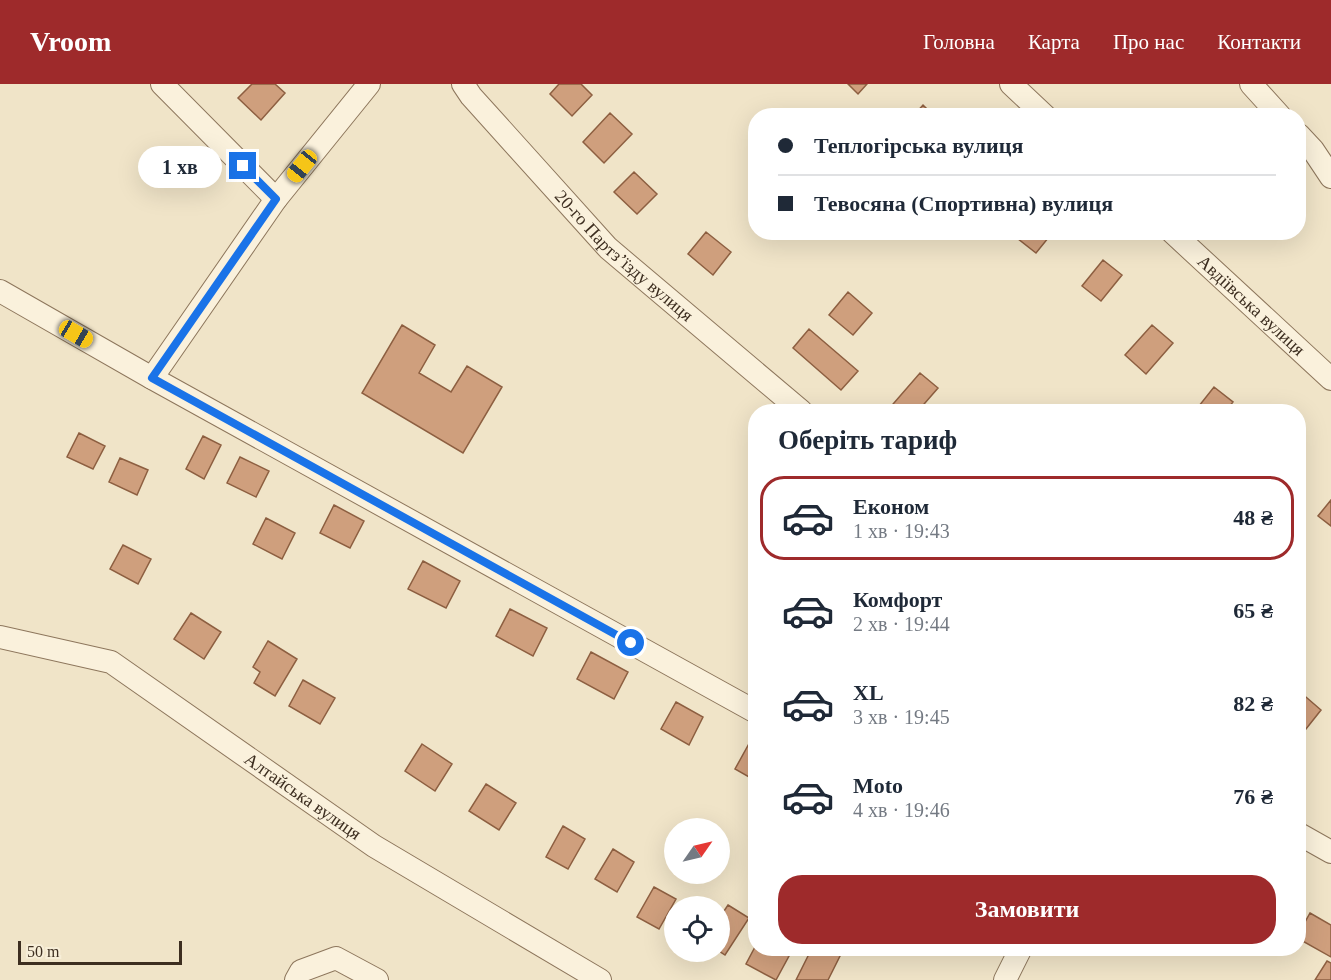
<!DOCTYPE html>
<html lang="uk">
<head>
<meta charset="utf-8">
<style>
  :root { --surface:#fff; --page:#f2f2f3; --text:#1f2937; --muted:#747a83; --line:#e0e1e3; --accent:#9e2a2b }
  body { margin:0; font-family:Georgia,serif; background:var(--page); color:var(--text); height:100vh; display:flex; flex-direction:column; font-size:22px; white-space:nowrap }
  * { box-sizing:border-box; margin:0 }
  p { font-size:20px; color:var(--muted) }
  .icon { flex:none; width:33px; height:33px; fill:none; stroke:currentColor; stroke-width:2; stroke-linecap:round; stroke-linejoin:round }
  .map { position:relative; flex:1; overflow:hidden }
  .panel { position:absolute; left:748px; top:320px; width:558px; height:552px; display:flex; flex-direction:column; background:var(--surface); border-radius:24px; box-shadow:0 6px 24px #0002 }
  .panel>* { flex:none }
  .top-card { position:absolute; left:748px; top:24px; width:558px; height:132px; border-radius:24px; box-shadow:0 6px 24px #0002; display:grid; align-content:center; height:132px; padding:0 30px; background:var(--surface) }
  .needle { width:39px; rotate:56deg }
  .controls { position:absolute; left:664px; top:734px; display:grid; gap:12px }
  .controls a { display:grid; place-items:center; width:66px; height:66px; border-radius:50%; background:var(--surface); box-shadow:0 6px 24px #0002; font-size:30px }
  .scale { position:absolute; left:18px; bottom:15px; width:164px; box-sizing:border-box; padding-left:6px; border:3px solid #3d2e20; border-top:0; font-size:16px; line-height:21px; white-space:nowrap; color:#3d2e20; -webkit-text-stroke:4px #f7eed8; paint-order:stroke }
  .end { position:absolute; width:27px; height:27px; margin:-14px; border:8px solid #1a73e8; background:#fff; box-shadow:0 0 0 3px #fff }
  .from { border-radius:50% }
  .bubble { position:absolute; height:42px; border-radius:21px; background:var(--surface); box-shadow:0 6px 24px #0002; font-size:20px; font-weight:800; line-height:42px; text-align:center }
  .car { position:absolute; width:18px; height:36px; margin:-18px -9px; border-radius:8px; box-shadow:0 0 4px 2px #0007; background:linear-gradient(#f5c518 24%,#345 0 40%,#f5c518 0 76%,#345 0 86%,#f5c518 0) }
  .top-card b { display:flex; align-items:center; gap:21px; height:57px; font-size:22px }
  .top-card b+b { border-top:2px solid var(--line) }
  .top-card i { width:15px; height:15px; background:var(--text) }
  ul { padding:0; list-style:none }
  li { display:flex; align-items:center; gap:18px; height:84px; margin:0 12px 9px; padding:0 18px; border:3px solid transparent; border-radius:24px }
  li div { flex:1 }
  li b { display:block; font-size:22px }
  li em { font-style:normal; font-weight:800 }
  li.selected { border-color:var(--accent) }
  li>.icon { width:54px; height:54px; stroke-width:1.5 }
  h2 { padding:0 30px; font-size:27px; line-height:72px }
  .cta { display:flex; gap:12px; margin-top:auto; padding:12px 30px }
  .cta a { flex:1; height:69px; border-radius:24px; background:var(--accent); color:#fff; font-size:24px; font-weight:800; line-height:69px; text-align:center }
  header { display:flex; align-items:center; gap:36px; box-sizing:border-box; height:84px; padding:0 30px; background:var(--accent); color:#fff }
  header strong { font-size:28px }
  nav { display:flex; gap:33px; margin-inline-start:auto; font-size:21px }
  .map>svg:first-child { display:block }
  .building { fill:#cf9f7d; stroke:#8d5f41; stroke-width:1.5 }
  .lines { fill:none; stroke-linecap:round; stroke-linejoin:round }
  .street-casing { stroke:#8d765c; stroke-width:24 }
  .street { stroke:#faf1dc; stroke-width:22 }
  .route { stroke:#1a73e8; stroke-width:8 }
  .labels { text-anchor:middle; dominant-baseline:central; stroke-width:4.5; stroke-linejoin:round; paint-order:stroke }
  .street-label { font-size:18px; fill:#3d2e20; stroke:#f7eed8 }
</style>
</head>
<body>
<header>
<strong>Vroom</strong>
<nav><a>Головна</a><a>Карта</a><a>Про нас</a><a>Контакти</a></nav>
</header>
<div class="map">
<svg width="1331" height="896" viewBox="0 0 1331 896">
  <rect width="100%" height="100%" fill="#f0e4c8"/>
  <!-- building -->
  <path class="building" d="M252,0H275L285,9L261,36L238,14Z
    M559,0H581L592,11L572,32L550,10Z
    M848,0H867L858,10Z
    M923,21L934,32H913Z
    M610,29L632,50L604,79L583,58Z
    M634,88L657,110L637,130L614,108Z
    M706,148L731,168L713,191L688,170Z
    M1021,148H1053L1036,169L1017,154Z
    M1103,176L1122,191L1101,217L1082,202Z
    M848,208L872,229L853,251L829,231Z
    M402,241L435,261L419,289L451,308L467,282L502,303L463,369L362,309Z
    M1152,241L1173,259L1146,290L1125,271Z
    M809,245L858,287L841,306L793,264Z
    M920,289L938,304L918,327H887Z
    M1214,303L1233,318L1226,327H1195Z
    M79,349L105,362L93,385L67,373Z
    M203,352L221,361L204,395L186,385Z
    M240,373L269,387L256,413L227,399Z
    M120,374L148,386L137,411L109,398Z
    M1331,416V442L1318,432Z
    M334,421L364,437L350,464L320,449Z
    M266,434L295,449L282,475L253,460Z
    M123,461L151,475L138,500L110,485Z
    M423,477L460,497L446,524L408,505Z
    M510,525L547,544L533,572L496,552Z
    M191,529L221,548L204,575L174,555Z
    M268,557L297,575L275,612L254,599L260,588L253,583Z
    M591,568L628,588L614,615L577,595Z
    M303,596L335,614L320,640L289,622Z
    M1299,607L1321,626L1306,645L1299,640Z
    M676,618L703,633L689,661L661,645Z
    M751,656L756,659V697L735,685Z
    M422,660L452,680L435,707L405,687Z
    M486,700L516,719L499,746L469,727Z
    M563,742L585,755L568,785L546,773Z
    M613,765L634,778L617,808L595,795Z
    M654,803L676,815L659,845L637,833Z
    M728,821L749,834L725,871L719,867L720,833Z
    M1310,829L1331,841V873L1299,855V849Z
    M756,861V864H774L789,872L776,896L746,880Z
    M812,864H830L841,870L828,896H796Z
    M1327,877L1331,879V896H1315Z"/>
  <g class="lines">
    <!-- street casing -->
    <g class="street-casing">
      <g id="street">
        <path d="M162,0L276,115"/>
        <path id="s1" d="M463,0L471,12L608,164L801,327"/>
        <path d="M1011,0L1045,32"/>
        <path d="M1251,0L1280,32"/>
        <path d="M1299,51L1313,66L1331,93"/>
        <path id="s2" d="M1172,148L1331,295"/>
        <path d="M0,207L152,294L756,628"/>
        <path d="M152,294L276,115L369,0"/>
        <path id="s3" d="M0,553L111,578L374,762L600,896"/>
        <path d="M1299,750L1331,768"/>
        <path d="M296,896L301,887L336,874L377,896"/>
        <path d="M1005,896L1021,864"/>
      </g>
    </g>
    <!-- street -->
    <use href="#street" class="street"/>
  </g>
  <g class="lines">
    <!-- route -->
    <path class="route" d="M243,82L276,115L152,294L631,559"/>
  </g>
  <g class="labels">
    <!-- street labels -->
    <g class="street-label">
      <text stroke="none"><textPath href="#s1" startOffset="236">20-го Партз’їзду вулиця</textPath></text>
      <text stroke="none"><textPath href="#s2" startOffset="108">Авдіївська вулиця</textPath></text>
      <text stroke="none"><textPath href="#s3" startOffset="348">Алтайська вулиця</textPath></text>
    </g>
  </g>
</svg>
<div class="controls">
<a><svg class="needle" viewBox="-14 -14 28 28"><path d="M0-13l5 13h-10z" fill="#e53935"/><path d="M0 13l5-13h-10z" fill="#747a83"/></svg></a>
<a><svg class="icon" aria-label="locate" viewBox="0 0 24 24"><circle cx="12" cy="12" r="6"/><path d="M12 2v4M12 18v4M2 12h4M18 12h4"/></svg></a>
</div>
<div class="scale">50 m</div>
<i class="end from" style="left:631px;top:559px"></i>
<i class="end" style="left:243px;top:82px"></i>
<div class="bubble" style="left:138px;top:62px;width:84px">1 хв</div>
<i class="car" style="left:302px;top:82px;rotate:219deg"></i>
<i class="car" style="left:76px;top:250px;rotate:120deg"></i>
<div class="top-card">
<b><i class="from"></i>Теплогірська вулиця</b>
<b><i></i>Тевосяна (Спортивна) вулиця</b>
</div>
<section class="panel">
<h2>Оберіть тариф</h2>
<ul>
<li class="selected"><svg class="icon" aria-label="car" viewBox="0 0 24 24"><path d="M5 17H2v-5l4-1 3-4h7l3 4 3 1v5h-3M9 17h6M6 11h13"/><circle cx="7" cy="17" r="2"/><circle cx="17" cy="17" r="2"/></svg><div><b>Економ</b><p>1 хв · 19:43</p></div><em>48 ₴</em></li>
<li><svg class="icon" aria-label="car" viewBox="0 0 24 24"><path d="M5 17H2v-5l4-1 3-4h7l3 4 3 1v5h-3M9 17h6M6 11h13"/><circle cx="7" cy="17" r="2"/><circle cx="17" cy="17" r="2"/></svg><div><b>Комфорт</b><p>2 хв · 19:44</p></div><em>65 ₴</em></li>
<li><svg class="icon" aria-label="car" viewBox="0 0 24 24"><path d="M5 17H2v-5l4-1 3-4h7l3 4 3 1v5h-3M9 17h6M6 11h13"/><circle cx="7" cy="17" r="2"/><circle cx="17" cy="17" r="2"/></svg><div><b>XL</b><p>3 хв · 19:45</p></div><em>82 ₴</em></li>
<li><svg class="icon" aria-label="car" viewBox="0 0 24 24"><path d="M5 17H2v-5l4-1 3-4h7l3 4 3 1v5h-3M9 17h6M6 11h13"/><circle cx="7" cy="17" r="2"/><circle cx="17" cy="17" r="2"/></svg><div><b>Moto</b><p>4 хв · 19:46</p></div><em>76 ₴</em></li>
</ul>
<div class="cta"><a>Замовити</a></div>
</section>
</div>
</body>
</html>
